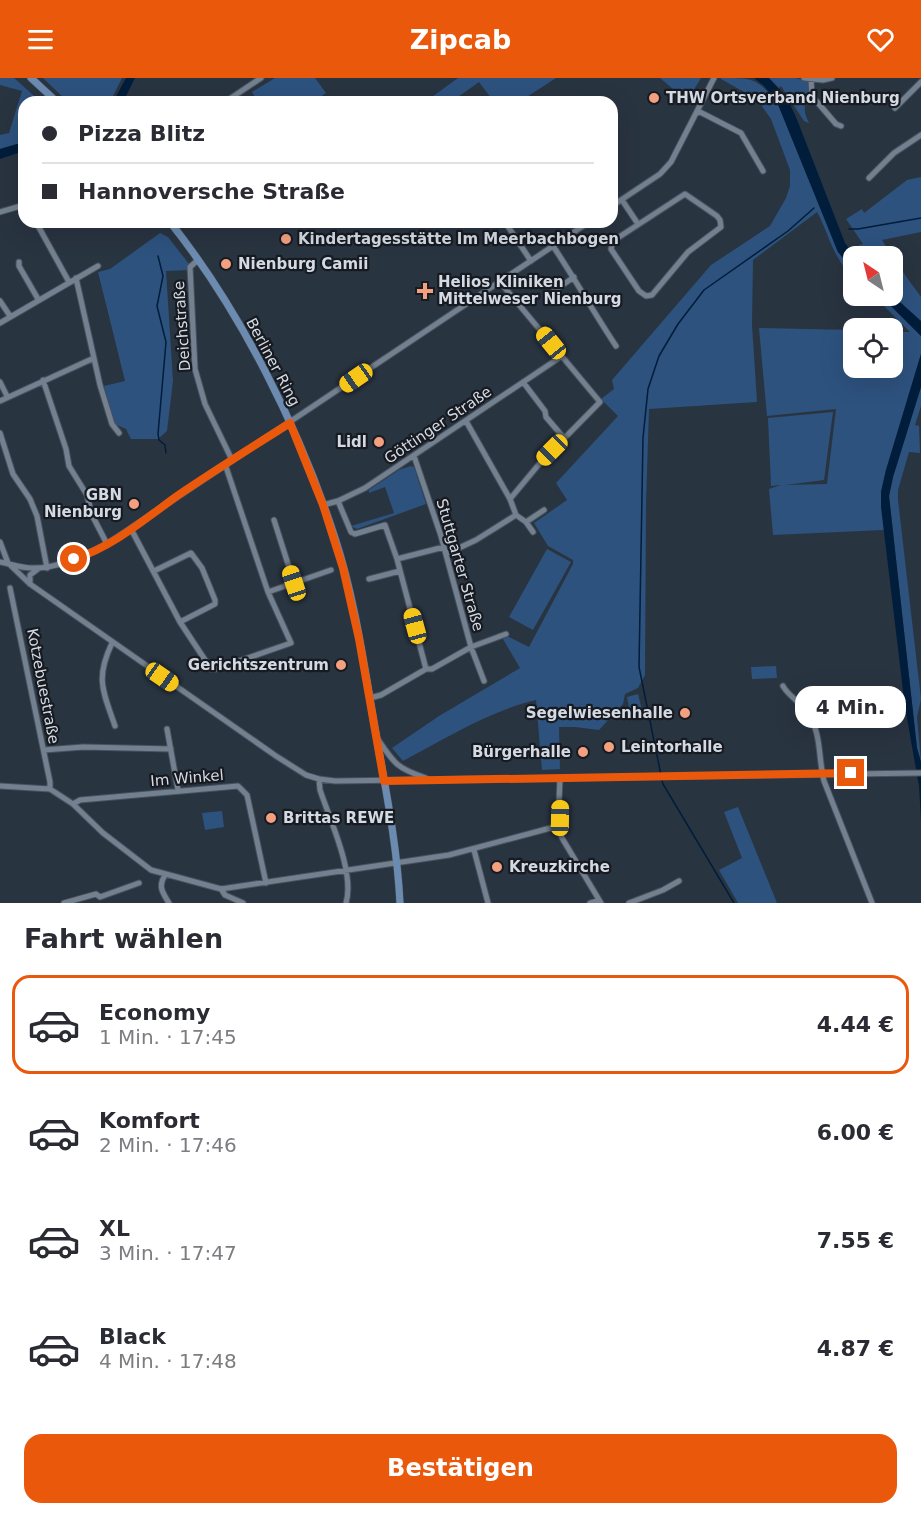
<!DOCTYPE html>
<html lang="de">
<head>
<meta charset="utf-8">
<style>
  :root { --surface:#fff; --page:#f7f7f7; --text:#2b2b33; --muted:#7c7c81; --line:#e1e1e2; --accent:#ea580c }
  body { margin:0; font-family:"DejaVu Sans",sans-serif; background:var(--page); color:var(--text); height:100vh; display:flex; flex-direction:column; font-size:22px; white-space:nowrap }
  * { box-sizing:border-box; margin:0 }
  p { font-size:20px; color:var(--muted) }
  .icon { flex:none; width:33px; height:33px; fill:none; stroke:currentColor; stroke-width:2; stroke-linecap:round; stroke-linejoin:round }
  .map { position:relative; height:825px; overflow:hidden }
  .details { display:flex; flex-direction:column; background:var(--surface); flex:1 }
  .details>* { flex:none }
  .top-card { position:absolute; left:18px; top:18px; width:600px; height:132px; border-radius:18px; box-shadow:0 6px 24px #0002; display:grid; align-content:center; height:132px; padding:0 24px; background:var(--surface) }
  .needle { width:39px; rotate:325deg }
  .controls { position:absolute; left:843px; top:168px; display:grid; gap:12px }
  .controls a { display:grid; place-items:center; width:60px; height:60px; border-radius:12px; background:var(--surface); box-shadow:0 6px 24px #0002; font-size:30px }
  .end { position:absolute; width:27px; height:27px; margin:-14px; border:8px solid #ea580c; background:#fff; box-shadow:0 0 0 3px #fff }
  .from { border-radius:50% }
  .bubble { position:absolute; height:42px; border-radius:18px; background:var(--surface); box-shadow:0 6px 24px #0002; font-size:20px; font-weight:700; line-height:42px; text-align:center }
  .car { position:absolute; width:18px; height:36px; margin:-18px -9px; border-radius:8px; box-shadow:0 0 4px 2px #0007; background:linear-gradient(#f5c518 24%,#345 0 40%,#f5c518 0 76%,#345 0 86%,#f5c518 0) }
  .top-card b { display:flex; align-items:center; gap:21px; height:57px; font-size:22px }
  .top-card b+b { border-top:2px solid var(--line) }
  .top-card i { width:15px; height:15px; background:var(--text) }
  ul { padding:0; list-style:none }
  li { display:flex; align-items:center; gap:18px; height:99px; margin:0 12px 9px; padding:0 12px; border:3px solid transparent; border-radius:18px }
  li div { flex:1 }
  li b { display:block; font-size:22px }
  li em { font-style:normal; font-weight:700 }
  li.selected { border-color:var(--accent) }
  li>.icon { width:54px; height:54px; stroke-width:1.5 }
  h2 { padding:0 24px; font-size:27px; line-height:72px }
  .action { display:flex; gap:12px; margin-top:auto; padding:12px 24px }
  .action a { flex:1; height:69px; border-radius:18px; background:var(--accent); color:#fff; font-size:24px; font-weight:700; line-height:69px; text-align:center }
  header { display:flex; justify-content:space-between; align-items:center; height:78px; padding:0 24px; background:var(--accent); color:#fff; font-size:27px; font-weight:700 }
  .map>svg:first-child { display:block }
  .green { fill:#2d527e }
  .water { fill:#011d3c }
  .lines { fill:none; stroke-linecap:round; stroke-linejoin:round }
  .stream { stroke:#011d3c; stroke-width:1.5 }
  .minor-casing { stroke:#48515c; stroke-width:7 }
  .major-casing { stroke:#48515c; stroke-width:8 }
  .minor { stroke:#73808f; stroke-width:5 }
  .major { stroke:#6c8bb1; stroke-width:7 }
  .route { stroke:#ea580c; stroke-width:8 }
  .poi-dot { fill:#f2a07f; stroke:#171b21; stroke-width:2 }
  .labels { text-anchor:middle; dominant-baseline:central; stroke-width:4.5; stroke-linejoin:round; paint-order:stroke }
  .poi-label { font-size:15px; font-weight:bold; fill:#d4dae3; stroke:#171b21; text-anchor:start }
  .street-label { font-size:15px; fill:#d4dae3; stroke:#171b21 }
</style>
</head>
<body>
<header><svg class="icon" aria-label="menu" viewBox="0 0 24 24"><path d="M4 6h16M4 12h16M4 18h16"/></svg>Zipcab<svg class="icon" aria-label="heart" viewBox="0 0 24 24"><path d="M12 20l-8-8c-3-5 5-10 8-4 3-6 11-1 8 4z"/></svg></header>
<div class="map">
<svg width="921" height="825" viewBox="0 0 921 825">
  <rect width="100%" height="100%" fill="#293441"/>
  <!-- green -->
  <path class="green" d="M0,0H14L41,24H24V64L0,71V57L9,55L22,13L0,7Z
    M43,0H122L110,24H68Z
    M275,0H315L326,15L313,24H258L252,14Z
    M458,0H556L519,24H494L479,4L451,24H425Z
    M660,0H701L687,23Z
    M721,0C754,0 756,0 777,24L838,174L853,192V199C832,179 830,158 817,134L753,182L752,247L757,324L649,331L646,425L645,597L638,610L625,616L623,626L599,652L575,649H559L560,691L542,692L536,622C489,633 445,661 403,683L392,670L439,638L520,590L503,561L507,558L529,569L573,486V482L548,468L534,445L567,422L556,405L618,338L601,321L614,311L612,302L711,187L770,148L786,120L790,108V92L771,41L759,24L753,19L721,1Z
    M769,0H795L809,3L811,18C802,28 804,34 809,45L804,43L781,8L779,10Z
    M921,99V154L882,162L892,178H855L849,171L863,166L846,141L862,131L864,135L907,102Z
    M160,155L168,159L189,186V192L166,193L173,303L167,353L158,361H131L126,351L115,346L104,308L125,303L98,194L110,191Z
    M892,179L921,219V243L892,217Z
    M874,218H884L888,225L921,258V276L886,392L881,414L884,452L773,457L769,411L781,407L771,408L768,340L833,334L824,402L785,407L827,406L836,331L767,338L759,250L853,252L854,290H892L893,254H910Z
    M921,309V328L915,347L919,348L920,375L909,374L898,412V422L921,621L917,639L921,684L917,670L889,418L893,399Z
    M411,388L414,389L426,426L357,451L351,448L394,435L385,409L369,415V412L399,392Z
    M547,471L571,484L533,552L509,539Z
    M776,588L777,600L752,601L751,589Z
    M638,616L643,636L631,639L627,619Z
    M738,729L777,825H738L719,792L742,780L724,734Z
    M222,733L224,749L205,752L202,735Z"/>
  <!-- water -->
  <path class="water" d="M126,0H135L123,24H113Z
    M754,0H769L787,20L796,39L845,165L855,178L853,192L838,174L777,24L764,8Z
    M24,64V73L0,81V71Z
    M892,217L921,243V258L888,225L884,218Z
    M921,276V309L893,399L889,418L917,670L921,684V743L919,708L905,629L881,429V414L886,392Z"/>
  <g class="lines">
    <!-- stream -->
    <path class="stream" d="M849,151H858L921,140
      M158,178L163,198L157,228L166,264L158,356L159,362L165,367L166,375
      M661,697L639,589L643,360L648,311L659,278L678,246L704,212L788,153L814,130
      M662,702L663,706L734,825"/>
    <!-- minor casing -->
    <g class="minor-casing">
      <path id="minor" d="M804,0L823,2L832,0
        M811,2L812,18L836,46L841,48
        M225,24L261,0
        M895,30L921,4
        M698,33L741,55L763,93
        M869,100L894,75L921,57
        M685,116L717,138L720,142L721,149L688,174L652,217L646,218L639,213L611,171L613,163Z
        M622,122L638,146
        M612,128L660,96L671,84L714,0
        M0,134L24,127
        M36,144L69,204
        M505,144L531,183
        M553,168C575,201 594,235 616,268
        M198,182L190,189L195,291L205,326L232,382
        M19,184V188L38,221
        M76,200L100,307L112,346L119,355
        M500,204L600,324L540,385L510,421
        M554,213L574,199
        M0,223L10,238
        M573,223L583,216
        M0,245L98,188
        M43,302L66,371L69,388L87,417L92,437L107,466
        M0,304L7,318
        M523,304L545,333L546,339L564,360
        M0,323L94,280
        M466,343L510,421L516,437L526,444L544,432
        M0,355L13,396L30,421L37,438L47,490
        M414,378L441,458L471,569L484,603
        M338,423L351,454L355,456L385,447L397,481L426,591
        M323,427L338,423L365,410L562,278
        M274,442L294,505
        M526,444L533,454
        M131,451L180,544L211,591H216L291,565L268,514L225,386
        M0,464L8,485L30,506L276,678L306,697L319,701L335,703L921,695
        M446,476L476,462L516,437
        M397,481L444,469
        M0,484C11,486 21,490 32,490C58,491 84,477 107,466L589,144
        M154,493L191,475L202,490L215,522V526L180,544
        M369,501L400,493
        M30,506V497L38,491
        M10,510L50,704V711
        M268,514L331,492
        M112,565C95,601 103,613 115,648
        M783,608C788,618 801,624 808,635C822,657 818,679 824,703L872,825
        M370,620L381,617L426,591H432L471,569L506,556
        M167,651L178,712
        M377,660C394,685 396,690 426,700
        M44,672L83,669L171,671
        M560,700L558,748L562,760L601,825
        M319,701L320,712C330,742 355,795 346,825
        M0,708L50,711L73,726L103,755L151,792L221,811L449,777L558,748
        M73,726L80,722L238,708L247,717L266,805
        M474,772L488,825
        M165,797C158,808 162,814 169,825
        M221,811L225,817L243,825
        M64,825L96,816L100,819L139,805
        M590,825L599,822
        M629,825L663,812L679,803"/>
    </g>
    <!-- major casing -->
    <g class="major-casing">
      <path id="major" d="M31,0L57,24
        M170,144C241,233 300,352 335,460C355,521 364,587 375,650C385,708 397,766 400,825"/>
    </g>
    <!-- minor -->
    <use href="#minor" class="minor"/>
    <!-- major -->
    <use href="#major" class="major"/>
  </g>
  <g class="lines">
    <!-- route -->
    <path class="route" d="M74,481C112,469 145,441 177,418C214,393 252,369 290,345L323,427L343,490L359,561L384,703L851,695"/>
  </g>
  <!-- markers -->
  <g class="poi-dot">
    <circle cx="654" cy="20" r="6"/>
    <circle cx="286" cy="161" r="6"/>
    <circle cx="226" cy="186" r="6"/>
    <path d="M422 204h6v6h6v6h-6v6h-6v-6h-6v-6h6z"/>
    <circle cx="379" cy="364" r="6"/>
    <circle cx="134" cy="426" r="6"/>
    <circle cx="341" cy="587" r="6"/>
    <circle cx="685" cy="635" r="6"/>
    <circle cx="609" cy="669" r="6"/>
    <circle cx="583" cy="674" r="6"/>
    <circle cx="271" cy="740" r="6"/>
    <circle cx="497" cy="789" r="6"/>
  </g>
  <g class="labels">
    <!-- poi labels -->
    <g class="poi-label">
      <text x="666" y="20">THW Ortsverband Nienburg</text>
      <text x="298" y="161">Kindertagesstätte Im Meerbachbogen</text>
      <text x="238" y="186">Nienburg Camii</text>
      <text x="438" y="204">Helios Kliniken<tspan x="438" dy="17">Mittelweser Nienburg</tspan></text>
      <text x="367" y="364" text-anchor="end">Lidl</text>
      <text x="122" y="417" text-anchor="end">GBN<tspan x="122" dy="17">Nienburg</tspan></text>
      <text x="329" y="587" text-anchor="end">Gerichtszentrum</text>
      <text x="673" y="635" text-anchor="end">Segelwiesenhalle</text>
      <text x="621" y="669">Leintorhalle</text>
      <text x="571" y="674" text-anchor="end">Bürgerhalle</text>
      <text x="283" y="740">Brittas REWE</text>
      <text x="509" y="789">Kreuzkirche</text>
    </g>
    <!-- street labels -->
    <g class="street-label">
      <text transform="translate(182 248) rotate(-94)">Deichstraße</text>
      <text transform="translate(273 284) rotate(62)">Berliner Ring</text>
      <text transform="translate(438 347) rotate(-34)">Göttinger Straße</text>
      <text transform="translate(460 487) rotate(74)">Stuttgarter Straße</text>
      <text transform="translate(43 608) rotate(79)">Kotzebuestraße</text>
      <text transform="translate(187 700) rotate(-5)">Im Winkel</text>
    </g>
  </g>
</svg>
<div class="controls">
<a><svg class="needle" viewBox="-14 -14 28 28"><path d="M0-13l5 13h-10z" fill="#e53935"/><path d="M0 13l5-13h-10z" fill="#7c7c81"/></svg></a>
<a><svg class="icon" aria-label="locate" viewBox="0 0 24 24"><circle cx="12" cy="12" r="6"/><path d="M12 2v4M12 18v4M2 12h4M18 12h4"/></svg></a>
</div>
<i class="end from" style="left:74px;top:481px"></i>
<i class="end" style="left:851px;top:695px"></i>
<div class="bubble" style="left:795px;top:608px;width:111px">4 Min.</div>
<i class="car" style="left:551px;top:265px;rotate:321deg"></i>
<i class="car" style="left:356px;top:300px;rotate:235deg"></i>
<i class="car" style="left:552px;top:372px;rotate:225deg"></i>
<i class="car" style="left:294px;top:505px;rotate:342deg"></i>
<i class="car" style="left:415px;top:548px;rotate:345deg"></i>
<i class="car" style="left:162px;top:599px;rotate:125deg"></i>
<i class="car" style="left:560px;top:740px;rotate:1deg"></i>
<div class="top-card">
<b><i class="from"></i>Pizza Blitz</b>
<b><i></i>Hannoversche Straße</b>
</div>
</div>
<section class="details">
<h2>Fahrt wählen</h2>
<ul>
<li class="selected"><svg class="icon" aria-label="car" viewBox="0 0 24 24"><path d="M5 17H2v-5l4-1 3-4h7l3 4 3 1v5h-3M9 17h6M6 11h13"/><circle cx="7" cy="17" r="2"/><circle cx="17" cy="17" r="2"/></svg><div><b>Economy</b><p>1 Min. · 17:45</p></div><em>4.44 €</em></li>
<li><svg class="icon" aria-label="car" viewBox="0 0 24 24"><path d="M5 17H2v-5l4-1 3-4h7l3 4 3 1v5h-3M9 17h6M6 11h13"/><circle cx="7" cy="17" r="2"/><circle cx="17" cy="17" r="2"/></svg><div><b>Komfort</b><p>2 Min. · 17:46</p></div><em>6.00 €</em></li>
<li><svg class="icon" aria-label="car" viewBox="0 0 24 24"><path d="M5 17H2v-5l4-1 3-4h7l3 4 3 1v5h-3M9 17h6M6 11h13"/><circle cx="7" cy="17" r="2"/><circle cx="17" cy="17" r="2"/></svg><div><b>XL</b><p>3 Min. · 17:47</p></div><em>7.55 €</em></li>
<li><svg class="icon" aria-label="car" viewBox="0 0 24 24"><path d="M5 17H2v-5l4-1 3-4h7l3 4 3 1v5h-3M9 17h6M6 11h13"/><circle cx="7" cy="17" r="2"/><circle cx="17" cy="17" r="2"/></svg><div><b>Black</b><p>4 Min. · 17:48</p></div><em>4.87 €</em></li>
</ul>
<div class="action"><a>Bestätigen</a></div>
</section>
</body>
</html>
